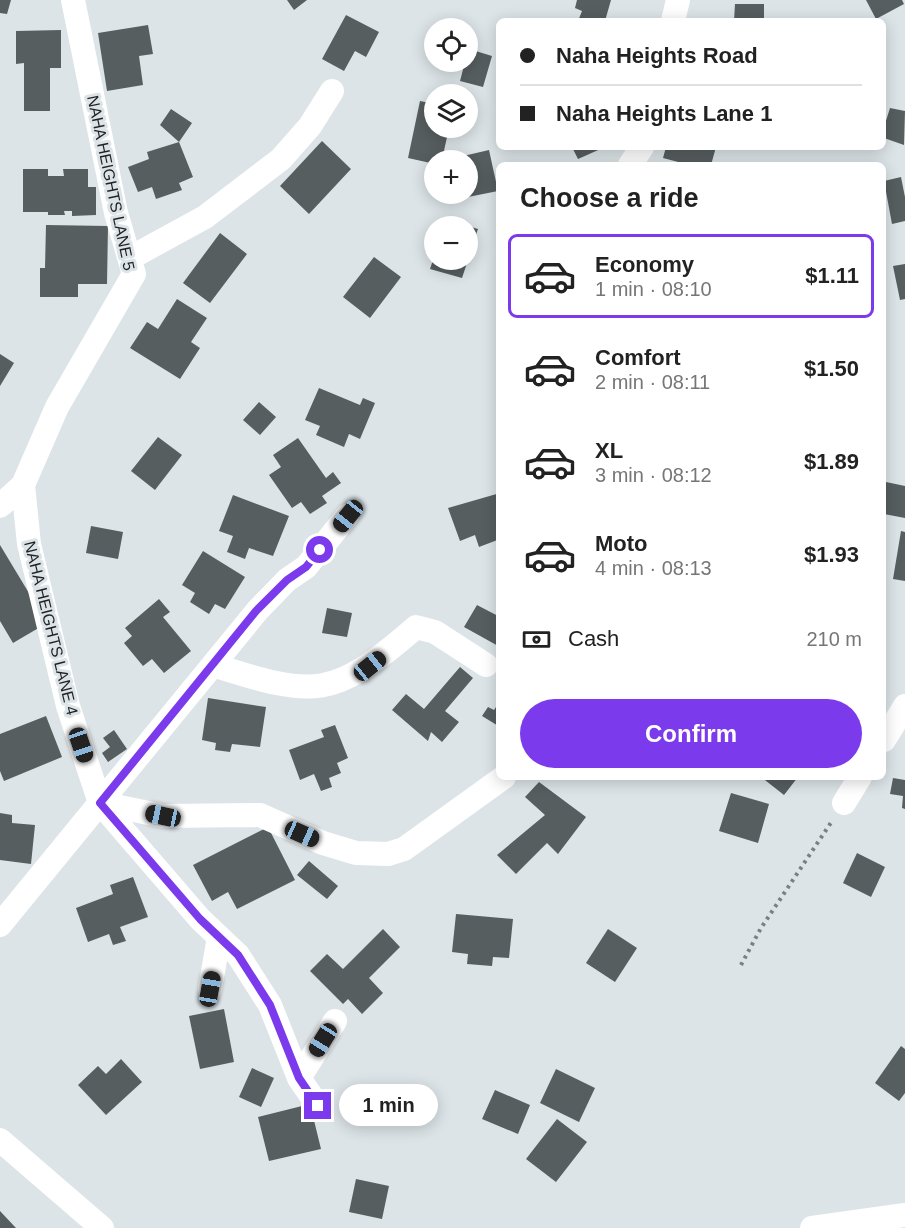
<!DOCTYPE html>
<html lang="en">
<head>
<meta charset="utf-8">
<style>
  :root { --surface:#fff; --page:#f6f6f6; --text:#222; --muted:#767676; --line:#e0e0e0; --accent:#7c3aed }
  body { margin:0; font-family:Helvetica,sans-serif; background:var(--page); color:var(--text); height:100vh; display:flex; flex-direction:column; font-size:22px; white-space:nowrap }
  * { box-sizing:border-box; margin:0 }
  p { font-size:20px; color:var(--muted) }
  .icon { flex:none; width:33px; height:33px; fill:none; stroke:currentColor; stroke-width:2; stroke-linecap:round; stroke-linejoin:round }
  .map { position:relative; flex:1; overflow:hidden }
  .drawer { position:absolute; left:496px; top:162px; width:390px; height:618px; display:flex; flex-direction:column; background:var(--surface); border-radius:9px; box-shadow:0 3px 15px #0003 }
  .drawer>* { flex:none }
  .top-card { position:absolute; left:496px; top:18px; width:390px; height:132px; border-radius:9px; box-shadow:0 3px 15px #0003; display:grid; align-content:center; height:132px; padding:0 24px; background:var(--surface) }
  .buttons { position:absolute; left:424px; top:18px; display:grid; gap:12px }
  .buttons a { display:grid; place-items:center; width:54px; height:54px; border-radius:50%; background:var(--surface); box-shadow:0 3px 15px #0003; font-size:30px }
  .end { position:absolute; width:27px; height:27px; margin:-14px; border:8px solid #7c3aed; background:#fff; box-shadow:0 0 0 3px #fff }
  .from { border-radius:50% }
  .bubble { position:absolute; height:42px; border-radius:21px; background:var(--surface); box-shadow:0 3px 15px #0003; font-size:20px; font-weight:800; line-height:42px; text-align:center }
  .car { position:absolute; width:18px; height:36px; margin:-18px -9px; border-radius:8px; box-shadow:0 0 4px 2px #0007; background:linear-gradient(#222 24%,#8ab4d8 0 40%,#222 0 76%,#8ab4d8 0 86%,#222 0) }
  .top-card b { display:flex; align-items:center; gap:21px; height:57px; font-size:22px }
  .top-card b+b { border-top:2px solid var(--line) }
  .top-card i { width:15px; height:15px; background:var(--text) }
  ul { padding:0; list-style:none }
  li { display:flex; align-items:center; gap:18px; height:84px; margin:0 12px 9px; padding:0 12px; border:3px solid transparent; border-radius:9px }
  li div { flex:1 }
  li b { display:block; font-size:22px }
  li em { font-style:normal; font-weight:800 }
  li.active { border-color:var(--accent) }
  li>.icon { width:54px; height:54px; stroke-width:1.5 }
  h2 { padding:0 24px; font-size:27px; line-height:72px }
  .pay { display:flex; align-items:center; gap:15px; height:66px; padding:0 24px; font-size:22px }
  .pay p { margin-inline-start:auto }
  .cta { display:flex; gap:12px; margin-top:auto; padding:12px 24px }
  .cta a { flex:1; height:69px; border-radius:36px; background:var(--accent); color:#fff; font-size:24px; font-weight:800; line-height:69px; text-align:center }
  .map>svg:first-child { display:block }
  .building { fill:#575e60 }
  .lines { fill:none; stroke-linecap:round; stroke-linejoin:round }
  .path { stroke:#7a7f82; stroke-width:4; stroke-dasharray:3 4.5; stroke-linecap:butt }
  .minor { stroke:#fff; stroke-width:24 }
  .route { stroke:#7c3aed; stroke-width:8 }
  .labels { text-anchor:middle; dominant-baseline:central; stroke-width:6; stroke-linejoin:round; paint-order:stroke }
  .street-label { font-size:16px; fill:#1f2123; stroke:#dce4e7 }
</style>
</head>
<body>
<div class="map">
<svg width="905" height="1228" viewBox="0 0 905 1228">
  <rect width="100%" height="100%" fill="#dce4e7"/>
  <!-- building -->
  <path class="building" d="M0,0H11L7,14L0,13Z
    M287,0H307L294,10Z
    M577,0H611L605,21H578L582,11L575,8Z
    M866,0H902L904,4L876,19Z
    M735,4H764V21H734Z
    M346,15L379,32L366,57L355,51L344,71L322,59Z
    M148,25L153,54L139,56L143,85L107,91L98,33Z
    M61,30V68H50V111H24V63L16,64V31Z
    M469,49L492,56L483,87L460,81L465,62H468Z
    M420,101L435,104V128H449L442,160H435V164L408,158Z
    M890,108L905,111L904,145L884,138V127Z
    M171,109L192,123L179,142L193,177L179,183L182,190L156,199L152,187L138,192L128,167L149,159L147,152L179,142L160,125Z
    M322,141L351,169L309,214L280,186Z
    M572,147H605L578,159Z
    M666,147H716L711,165H682V163L663,158Z
    M489,150L498,191L468,197V160H460L459,157Z
    M23,169H48V176H64L63,169H88V187H96V215L72,216V211H64L65,215H48V212H23Z
    M901,177L905,197V221L892,224L884,181Z
    M46,225L108,226L107,284H78V297H40V268H45Z
    M468,226L478,229L468,258Z
    M220,233L247,254L210,303L183,283Z
    M374,257L401,277L370,318L343,297Z
    M433,260H468L462,278L430,269Z
    M905,264V299L900,300L893,266Z
    M177,299L207,318L191,342L200,348L180,379L130,348L147,322L158,329Z
    M0,354L14,363L0,386Z
    M319,388L360,405L363,398L375,403L360,439L349,434L344,447L316,435L320,426L305,420Z
    M259,402L276,417L260,435L243,420Z
    M158,437L182,455L155,490L131,471Z
    M298,438L326,478L333,472L341,483L322,496L327,503L310,514L301,502L292,508L269,475L281,467L273,455Z
    M886,482L905,486V518L884,514Z
    M500,493V528L496,529L500,539L479,547L475,535L460,541L448,508Z
    M233,495L289,516L273,556L249,548L245,559L227,552L233,536L219,531Z
    M91,526L123,532L118,559L86,553Z
    M901,531L905,532V581L893,579Z
    M0,545L47,623L13,643L0,621Z
    M203,551L245,577L225,609L215,604L209,614L190,602L195,593L182,585Z
    M159,599L170,612L163,617L191,651L164,673L152,659L143,666L124,643L132,636L125,628Z
    M477,605L500,617V647L464,627Z
    M327,608L352,613L347,637L322,633Z
    M460,667L473,678L445,711L459,722L442,742L431,732L428,741L392,710L406,694L424,709Z
    M208,698L266,707L260,747L232,744L230,752L215,750L216,743L202,740Z
    M500,701V727L482,716L488,707L494,710Z
    M46,716L62,757L4,781L0,771V734Z
    M335,725L348,758L337,763L341,773L329,778L332,787L321,791L314,774L300,780L289,750L324,737L321,730Z
    M114,730L127,749L108,762L102,753L110,747L103,738Z
    M761,777H798L784,795Z
    M893,778L905,780V809L902,808L903,796L890,794Z
    M539,782L586,817L558,854L547,843L516,874L497,855L545,815L525,797Z
    M731,793L769,804L758,843L719,831Z
    M0,813L12,815V823L35,825L31,864L0,860Z
    M268,827L295,880L237,909L228,892L212,901L193,865Z
    M857,853L885,867L871,897L843,883Z
    M309,861L338,886L327,899L297,875Z
    M133,877L148,917L120,927L126,941L113,945L109,934L88,942L76,908L113,894L110,885Z
    M456,914L513,919L509,958L493,957L492,966L467,964L468,954L452,952Z
    M383,929L400,947L369,978L383,993L362,1014L348,999L343,1004L310,971L327,954L343,969Z
    M608,929L637,948L615,982L586,963Z
    M224,1009L234,1062L200,1069L189,1016Z
    M901,1046L905,1049V1093L899,1101L875,1083Z
    M121,1059L142,1082L106,1115L78,1085L98,1066L106,1074Z
    M252,1068L274,1078L261,1107L239,1097Z
    M556,1069L595,1088L579,1122L540,1103Z
    M495,1090L530,1105L518,1134L482,1119Z
    M310,1104L321,1149L269,1161L258,1117Z
    M557,1119L587,1142L556,1182L526,1159Z
    M356,1179L389,1186L382,1219L349,1212Z
    M0,1211L16,1228H0Z"/>
  <g class="lines">
    <!-- path -->
    <path class="path" d="M741,965L761,928L832,821"/>
    <!-- minor -->
    <path class="minor" d="M673,21L678,0
      M630,165L642,147
      M130,258L205,217L281,159L310,126L332,91
      M23,485L29,544L68,706L100,803L200,919L238,955L270,1005L299,1078L318,1106
      M0,506L23,485L57,407L134,274L116,213L73,0
      M213,665C316,698 333,699 416,627L435,632L486,665
      M884,740L905,706
      M100,803L163,816L260,815L323,843L356,853L388,854L404,849L504,777
      M844,803L860,777
      M0,925L257,611L287,580L306,567L347,516
      M210,989L219,937
      M299,1078L335,1021
      M0,1140L102,1228
      M812,1228L905,1215"/>
  </g>
  <g class="lines">
    <!-- route -->
    <path class="route" d="M318,1106L299,1078L270,1005L238,955L200,919L100,803L256,611L287,580L306,567L320,550"/>
  </g>
  <g class="labels">
    <!-- street labels -->
    <g class="street-label">
      <text transform="translate(111 183) rotate(78)">NAHA HEIGHTS LANE 5</text>
      <text transform="translate(51 628) rotate(76)">NAHA HEIGHTS LANE 4</text>
    </g>
  </g>
</svg>
<div class="buttons">
<a><svg class="icon" aria-label="locate" viewBox="0 0 24 24"><circle cx="12" cy="12" r="6"/><path d="M12 2v4M12 18v4M2 12h4M18 12h4"/></svg></a>
<a><svg class="icon" aria-label="layers" viewBox="0 0 24 24"><path d="M12 4l9 5-9 5-9-5zM3 14l9 5 9-5"/></svg></a>
<a>+</a>
<a>−</a>
</div>
<i class="end from" style="left:320px;top:550px"></i>
<i class="end" style="left:318px;top:1106px"></i>
<div class="bubble" style="left:339px;top:1084px;width:99px">1 min</div>
<i class="car" style="left:348px;top:516px;rotate:219deg"></i>
<i class="car" style="left:370px;top:666px;rotate:51deg"></i>
<i class="car" style="left:81px;top:745px;rotate:161deg"></i>
<i class="car" style="left:163px;top:816px;rotate:282deg"></i>
<i class="car" style="left:302px;top:834px;rotate:114deg"></i>
<i class="car" style="left:210px;top:989px;rotate:10deg"></i>
<i class="car" style="left:323px;top:1040px;rotate:212deg"></i>
<div class="top-card">
<b><i class="from"></i>Naha Heights Road</b>
<b><i></i>Naha Heights Lane 1</b>
</div>
<section class="drawer">
<h2>Choose a ride</h2>
<ul>
<li class="active"><svg class="icon" aria-label="car" viewBox="0 0 24 24"><path d="M5 17H2v-5l4-1 3-4h7l3 4 3 1v5h-3M9 17h6M6 11h13"/><circle cx="7" cy="17" r="2"/><circle cx="17" cy="17" r="2"/></svg><div><b>Economy</b><p>1 min · 08:10</p></div><em>$1.11</em></li>
<li><svg class="icon" aria-label="car" viewBox="0 0 24 24"><path d="M5 17H2v-5l4-1 3-4h7l3 4 3 1v5h-3M9 17h6M6 11h13"/><circle cx="7" cy="17" r="2"/><circle cx="17" cy="17" r="2"/></svg><div><b>Comfort</b><p>2 min · 08:11</p></div><em>$1.50</em></li>
<li><svg class="icon" aria-label="car" viewBox="0 0 24 24"><path d="M5 17H2v-5l4-1 3-4h7l3 4 3 1v5h-3M9 17h6M6 11h13"/><circle cx="7" cy="17" r="2"/><circle cx="17" cy="17" r="2"/></svg><div><b>XL</b><p>3 min · 08:12</p></div><em>$1.89</em></li>
<li><svg class="icon" aria-label="car" viewBox="0 0 24 24"><path d="M5 17H2v-5l4-1 3-4h7l3 4 3 1v5h-3M9 17h6M6 11h13"/><circle cx="7" cy="17" r="2"/><circle cx="17" cy="17" r="2"/></svg><div><b>Moto</b><p>4 min · 08:13</p></div><em>$1.93</em></li>
</ul>
<div class="pay"><svg class="icon" aria-label="cash" viewBox="0 0 24 24"><path d="M3 7h18v10H3z"/><circle cx="12" cy="12" r="2"/></svg>Cash<p>210 m</p></div>
<div class="cta"><a>Confirm</a></div>
</section>
</div>
</body>
</html>
